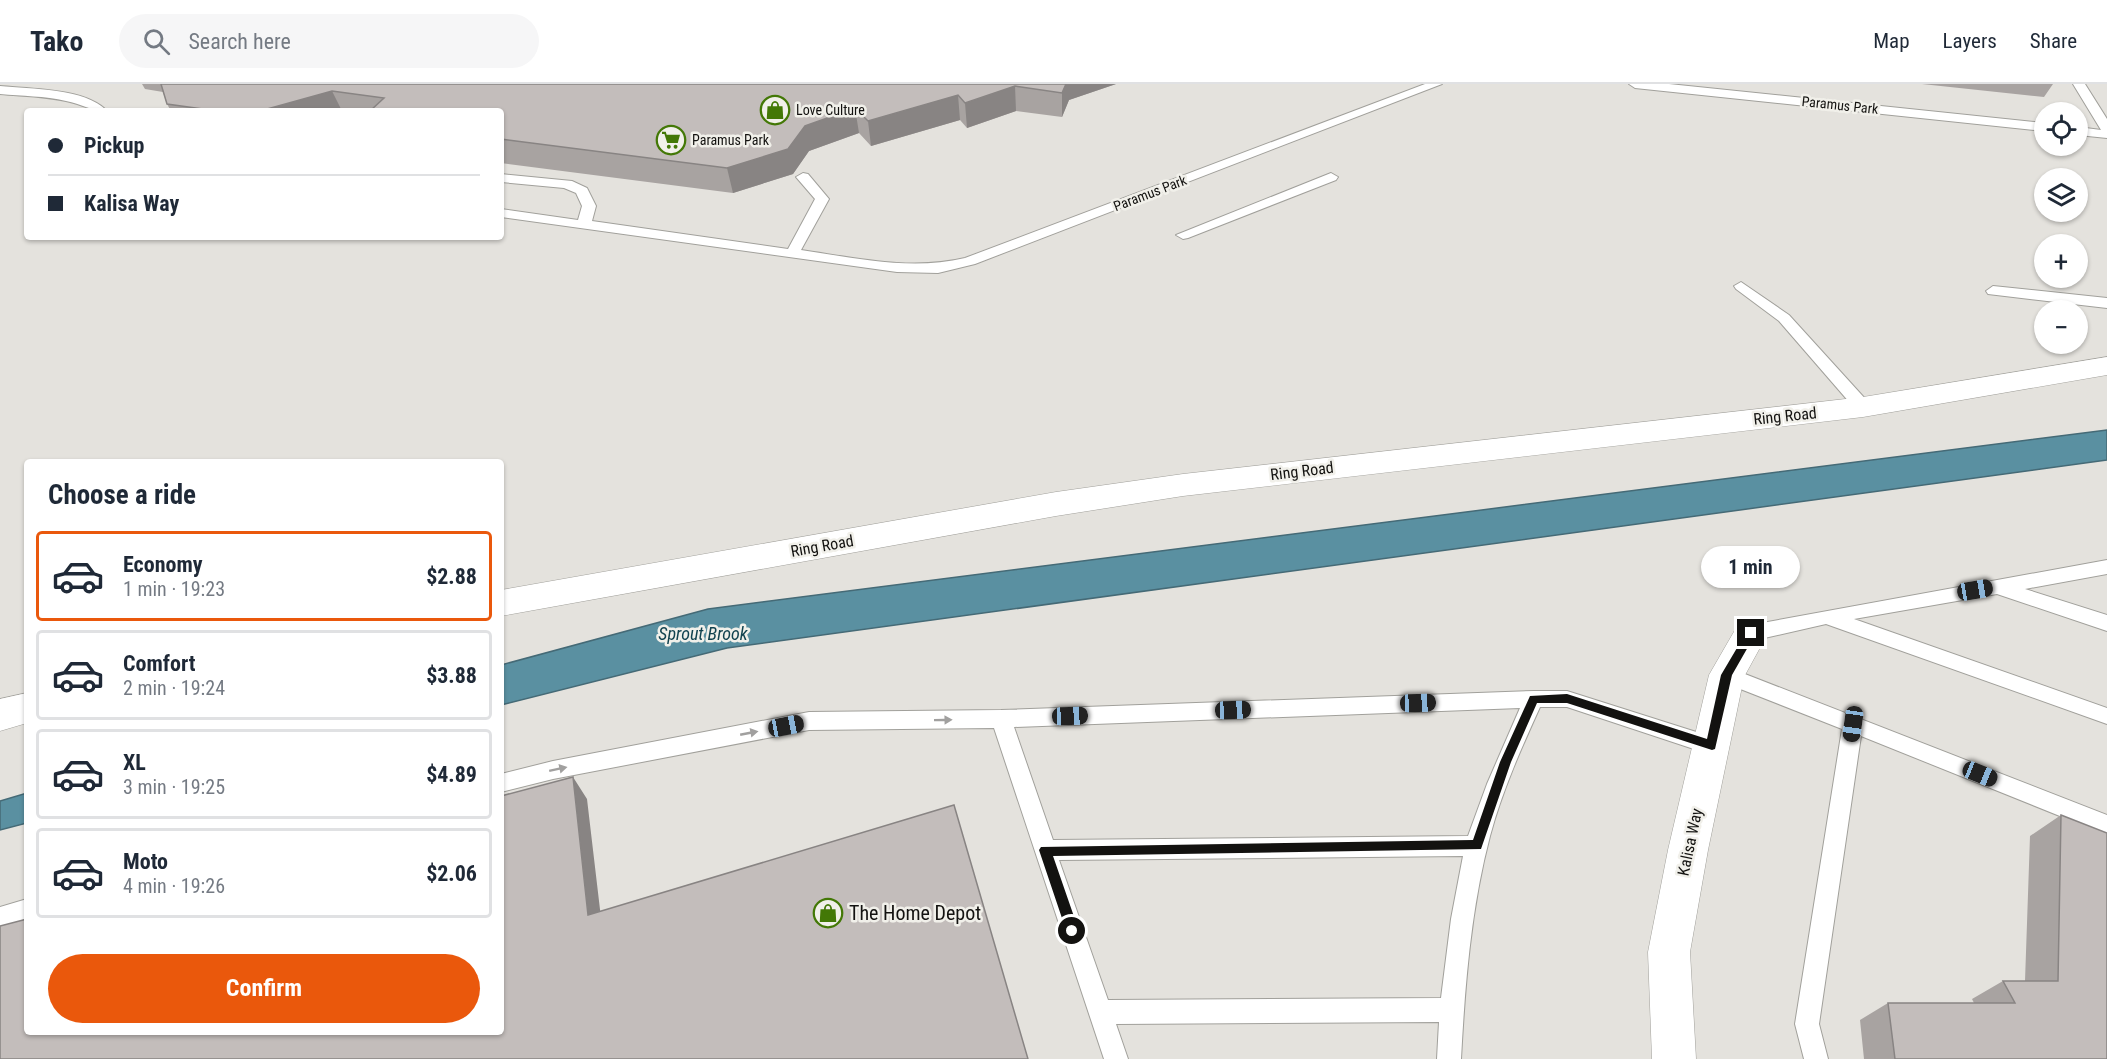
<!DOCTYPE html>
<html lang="en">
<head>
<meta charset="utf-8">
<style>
  :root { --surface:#fff; --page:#f6f6f7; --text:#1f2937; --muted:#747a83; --line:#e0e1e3; --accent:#ea580c }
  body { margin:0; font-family:"Roboto Condensed",sans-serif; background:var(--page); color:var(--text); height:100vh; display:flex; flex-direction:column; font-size:22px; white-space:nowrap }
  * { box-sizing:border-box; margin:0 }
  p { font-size:20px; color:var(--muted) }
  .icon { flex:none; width:33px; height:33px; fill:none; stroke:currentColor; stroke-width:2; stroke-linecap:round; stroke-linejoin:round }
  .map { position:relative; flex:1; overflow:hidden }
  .side { position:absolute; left:24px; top:375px; width:480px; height:576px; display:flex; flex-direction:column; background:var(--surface); border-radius:6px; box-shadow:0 2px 4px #0004 }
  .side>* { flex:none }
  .banner { position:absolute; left:24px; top:24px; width:480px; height:132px; border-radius:6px; box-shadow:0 2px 4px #0004; display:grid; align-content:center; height:132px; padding:0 24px; background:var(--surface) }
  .buttons { position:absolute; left:2034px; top:18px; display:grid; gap:12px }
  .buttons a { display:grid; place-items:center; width:54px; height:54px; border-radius:50%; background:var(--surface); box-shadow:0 2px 4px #0004; font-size:30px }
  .end { position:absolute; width:27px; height:27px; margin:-14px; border:8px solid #131210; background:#fff; box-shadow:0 0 0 3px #fff }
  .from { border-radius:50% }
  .bubble { position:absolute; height:42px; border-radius:21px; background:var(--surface); box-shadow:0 2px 4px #0004; font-size:20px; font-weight:700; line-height:42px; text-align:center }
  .car { position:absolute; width:18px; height:36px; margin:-18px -9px; border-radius:8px; box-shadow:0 0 4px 2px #0007; background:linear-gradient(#222 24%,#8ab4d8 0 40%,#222 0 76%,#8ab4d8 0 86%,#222 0) }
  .banner b { display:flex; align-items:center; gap:21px; height:57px; font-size:22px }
  .banner b+b { border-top:2px solid var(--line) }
  .banner i { width:15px; height:15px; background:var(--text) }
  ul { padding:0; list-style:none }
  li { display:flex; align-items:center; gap:18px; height:90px; margin:0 12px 9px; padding:0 12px; border:3px solid var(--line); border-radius:6px }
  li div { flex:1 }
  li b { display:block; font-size:22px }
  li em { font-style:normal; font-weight:700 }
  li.selected { border-color:var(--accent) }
  li>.icon { width:54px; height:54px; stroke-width:1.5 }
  h2 { padding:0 24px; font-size:27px; line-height:72px }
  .cta { display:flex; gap:12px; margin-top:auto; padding:12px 24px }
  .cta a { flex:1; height:69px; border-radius:36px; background:var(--accent); color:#fff; font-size:24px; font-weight:700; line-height:69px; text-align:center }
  header { display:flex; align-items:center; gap:36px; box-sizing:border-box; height:84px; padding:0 30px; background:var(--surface); border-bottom:2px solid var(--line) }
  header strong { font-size:28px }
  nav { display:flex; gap:33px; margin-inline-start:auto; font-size:21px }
  .search { width:420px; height:54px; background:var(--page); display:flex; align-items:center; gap:15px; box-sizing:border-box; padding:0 21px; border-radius:33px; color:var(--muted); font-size:22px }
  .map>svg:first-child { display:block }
  .water { fill:#5a90a1; stroke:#456a76; stroke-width:1.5 }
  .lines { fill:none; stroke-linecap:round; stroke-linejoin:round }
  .service-casing { stroke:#a1a09b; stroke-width:2 }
  .minor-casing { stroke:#a1a09b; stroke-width:1 }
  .service { fill:#fff; fill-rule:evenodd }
  .minor { fill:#fff; fill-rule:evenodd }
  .wall { fill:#a8a3a1 }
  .shaded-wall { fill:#888483 }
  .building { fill:#c3bdbb; stroke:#888483; stroke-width:1.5 }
  .oneway { fill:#a1a09f }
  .route { fill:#131210 }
  .labels { text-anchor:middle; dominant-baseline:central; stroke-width:5; stroke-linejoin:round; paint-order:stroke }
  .far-street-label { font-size:14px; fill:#131210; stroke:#f1f0ea }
  .far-poi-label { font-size:14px; fill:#131210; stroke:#f1f0ea; text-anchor:start }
  .street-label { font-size:16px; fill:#131210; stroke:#f1f0ea }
  .water-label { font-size:18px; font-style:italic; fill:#11424f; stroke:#f1f0ea }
  .near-poi-label { font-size:20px; fill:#131210; stroke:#f1f0ea; text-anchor:start }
</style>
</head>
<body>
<header>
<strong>Tako</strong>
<div class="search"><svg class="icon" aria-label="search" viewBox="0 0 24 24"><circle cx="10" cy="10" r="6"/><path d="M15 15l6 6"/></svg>Search here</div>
<nav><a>Map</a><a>Layers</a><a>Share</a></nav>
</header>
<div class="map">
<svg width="2107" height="975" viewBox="0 0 2107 975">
  <rect width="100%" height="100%" fill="#e4e2dd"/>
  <!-- water -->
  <path class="water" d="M2107,346V376L727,564L501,621V581L708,525Z
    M27,709V739L0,746V717Z"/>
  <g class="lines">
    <!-- service casing -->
    <g class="service-casing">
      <path id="service" d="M1425,0H1442L975,180L938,189L897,188L501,133V125L578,136L582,122L576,109L564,104L501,98V90L572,97L587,104L596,122L592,137L788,165L815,115L796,93L803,89L808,90L829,115L801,166C856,174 911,187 965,174Z
        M1629,0H1669L2044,39V47L1635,4Z
        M2073,0H2085L2107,35V54L2078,51V43L2101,46Z
        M0,2C30,5 86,4 107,27C92,27 81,20 66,17C45,12 22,12 0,10Z
        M1331,89L1338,93L1336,96L1188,154L1183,155L1176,151Z
        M1741,198L1789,231L1869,319L1871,323L1869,327H1857L1779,237L1736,205L1734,202Z
        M1993,202L2107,214V224L1988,210L1986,207Z
        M2107,476V490L2025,505L2107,531V547L1997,510L1854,535L2107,624V640L1826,540L1751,557L1744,554L1742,549L1744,544L1751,541Z
        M1727,583L2107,731V751L1861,652L1819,940L1828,975H1804L1795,940L1842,645L1720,597L1717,591L1720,585Z
        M1534,607H1567L1712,653L1719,656L1722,662L1719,668L1712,671L1567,623H1540C1521,665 1502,707 1490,752C1471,824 1465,900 1461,975H1437L1439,938L1116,940L1128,975H1104L994,644L809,646L553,695L501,708V690L553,677L809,628L1001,626ZM1520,624L1487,700L1468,752L1053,756L1014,643ZM1463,772L1451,835L1441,914L1108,916L1059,776Z
        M27,815V837L0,845V823Z"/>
    </g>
    <!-- minor casing -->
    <g class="minor-casing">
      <path id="minor" d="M2107,273V291L1863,333L1183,412L1056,432L501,532V506L1056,408L1183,390L1863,313Z
        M1751,535L1763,539L1768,549L1744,593L1708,766L1690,868L1696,975H1652L1648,868L1668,766L1709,591L1739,539Z
        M27,609V639L0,647V615Z"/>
    </g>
    <!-- service -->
    <use href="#service" class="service"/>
    <!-- minor -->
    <use href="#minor" class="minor"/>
  </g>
  <!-- wall -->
  <path class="wall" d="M142,0H1116L1069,16L1062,33L1016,27L967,44L960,36L871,62L859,49L809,67L793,90L733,109L501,79V27H171L167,20L163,8L145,5Z
    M1922,0H2053L2044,13Z
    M2061,731L2107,975H1864L1860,936L1888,919H1974L1972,915L2003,897H2025L2030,752Z"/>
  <!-- shaded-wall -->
  <path class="shaded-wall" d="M1066,0H1116L1069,16L1062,33V9Z
    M1015,2L1016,27L967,44L965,19Z
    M332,7L342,27H260Z
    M958,11L960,36L871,62L868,37Z
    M855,24L859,49L809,67L793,90L733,109L727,84L805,42Z
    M573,693L587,715L603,851L588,831Z"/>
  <!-- building -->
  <path class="building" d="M161,0H1066L1062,9L1015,2L965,19L958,11L868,37L855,24L805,42L788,65L727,84L501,55V27H370L384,14L332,7L260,27H217L167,20Z
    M573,693L588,831L954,721L1028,975H0V842L27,835V948H501V712Z
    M2061,731L2107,749V975H1895L1888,919H2015L2003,897H2058Z"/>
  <!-- one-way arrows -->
  <defs><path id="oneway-solid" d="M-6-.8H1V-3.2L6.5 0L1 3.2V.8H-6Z" transform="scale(1.5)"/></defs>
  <g class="oneway">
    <use href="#oneway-solid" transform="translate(943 636) rotate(-1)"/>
    <use href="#oneway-solid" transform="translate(749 649) rotate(-11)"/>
    <use href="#oneway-solid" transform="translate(558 685) rotate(-12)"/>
  </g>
  <!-- route -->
  <path class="route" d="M1751,545L1756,549L1732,591L1715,665L1712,666L1567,619H1537L1511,678L1481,765L1053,772L1079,847L1072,853L1068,852L1039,766L1041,763L1473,756L1500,678L1530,612L1567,610L1707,655L1721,591L1747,547Z"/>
  <!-- icons -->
  <defs>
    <g id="shop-ring" transform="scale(1.5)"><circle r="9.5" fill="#f1f0ea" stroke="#437806" stroke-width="1.5"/><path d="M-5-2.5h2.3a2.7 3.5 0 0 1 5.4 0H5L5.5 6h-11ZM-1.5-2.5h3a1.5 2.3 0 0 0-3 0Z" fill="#437806"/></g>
    <g id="supermarket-ring" transform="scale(1.5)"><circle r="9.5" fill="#f1f0ea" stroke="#437806" stroke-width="1.5"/><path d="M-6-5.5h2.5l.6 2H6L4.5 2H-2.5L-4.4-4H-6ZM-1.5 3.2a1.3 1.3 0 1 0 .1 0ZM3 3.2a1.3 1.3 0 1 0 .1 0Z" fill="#437806"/></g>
  </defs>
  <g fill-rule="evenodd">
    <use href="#shop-ring" x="775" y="26"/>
    <use href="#supermarket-ring" x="671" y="56"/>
    <use href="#shop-ring" x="828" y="829"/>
  </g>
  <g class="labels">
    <!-- far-street labels -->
    <g class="far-street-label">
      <text transform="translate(1840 21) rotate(6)">Paramus Park</text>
      <text transform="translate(1150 109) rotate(-21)">Paramus Park</text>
    </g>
    <!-- far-poi labels -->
    <g class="far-poi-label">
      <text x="796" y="26">Love Culture</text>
      <text x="692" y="56">Paramus Park</text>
    </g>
    <!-- street labels -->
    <g class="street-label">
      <text transform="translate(1785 332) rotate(-6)">Ring Road</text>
      <text transform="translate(1302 387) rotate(-7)">Ring Road</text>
      <text transform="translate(822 462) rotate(-10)">Ring Road</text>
      <text transform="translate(1690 758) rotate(-78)">Kalisa Way</text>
    </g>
    <!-- water labels -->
    <g class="water-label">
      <text x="703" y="549">Sprout Brook</text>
    </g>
    <!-- near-poi labels -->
    <g class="near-poi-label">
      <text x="849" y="829">The Home Depot</text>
    </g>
  </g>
</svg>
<div class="buttons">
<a><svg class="icon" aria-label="locate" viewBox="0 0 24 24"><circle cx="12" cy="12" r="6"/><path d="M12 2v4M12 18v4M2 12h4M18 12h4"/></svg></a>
<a><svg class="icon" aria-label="layers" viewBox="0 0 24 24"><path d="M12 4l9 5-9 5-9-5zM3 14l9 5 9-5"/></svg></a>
<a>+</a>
<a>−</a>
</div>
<i class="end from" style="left:1072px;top:847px"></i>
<i class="end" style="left:1751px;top:549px"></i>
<div class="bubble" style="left:1701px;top:462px;width:99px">1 min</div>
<i class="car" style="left:1975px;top:506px;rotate:80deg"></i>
<i class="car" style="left:1418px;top:619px;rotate:88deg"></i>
<i class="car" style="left:1233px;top:626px;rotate:88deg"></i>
<i class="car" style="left:1070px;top:632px;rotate:88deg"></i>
<i class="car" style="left:1853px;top:640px;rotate:188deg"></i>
<i class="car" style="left:786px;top:642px;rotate:79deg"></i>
<i class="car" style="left:1980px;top:690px;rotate:112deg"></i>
<div class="banner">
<b><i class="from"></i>Pickup</b>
<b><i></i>Kalisa Way</b>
</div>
<section class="side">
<h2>Choose a ride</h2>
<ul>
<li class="selected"><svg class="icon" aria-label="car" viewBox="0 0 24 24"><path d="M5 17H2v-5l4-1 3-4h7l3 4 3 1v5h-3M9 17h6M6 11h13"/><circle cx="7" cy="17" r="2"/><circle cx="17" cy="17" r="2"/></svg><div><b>Economy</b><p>1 min · 19:23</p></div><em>$2.88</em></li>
<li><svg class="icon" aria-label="car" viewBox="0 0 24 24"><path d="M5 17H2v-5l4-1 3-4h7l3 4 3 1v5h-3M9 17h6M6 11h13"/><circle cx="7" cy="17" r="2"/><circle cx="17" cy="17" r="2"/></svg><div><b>Comfort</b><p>2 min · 19:24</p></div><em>$3.88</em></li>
<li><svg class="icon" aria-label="car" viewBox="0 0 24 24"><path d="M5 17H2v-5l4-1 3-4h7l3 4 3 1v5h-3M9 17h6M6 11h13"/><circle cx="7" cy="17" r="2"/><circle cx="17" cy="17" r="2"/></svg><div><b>XL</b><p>3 min · 19:25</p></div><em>$4.89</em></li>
<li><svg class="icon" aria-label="car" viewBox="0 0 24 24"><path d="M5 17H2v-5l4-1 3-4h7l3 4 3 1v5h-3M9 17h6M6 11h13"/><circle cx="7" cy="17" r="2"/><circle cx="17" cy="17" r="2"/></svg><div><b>Moto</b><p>4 min · 19:26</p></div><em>$2.06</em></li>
</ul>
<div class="cta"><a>Confirm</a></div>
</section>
</div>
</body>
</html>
